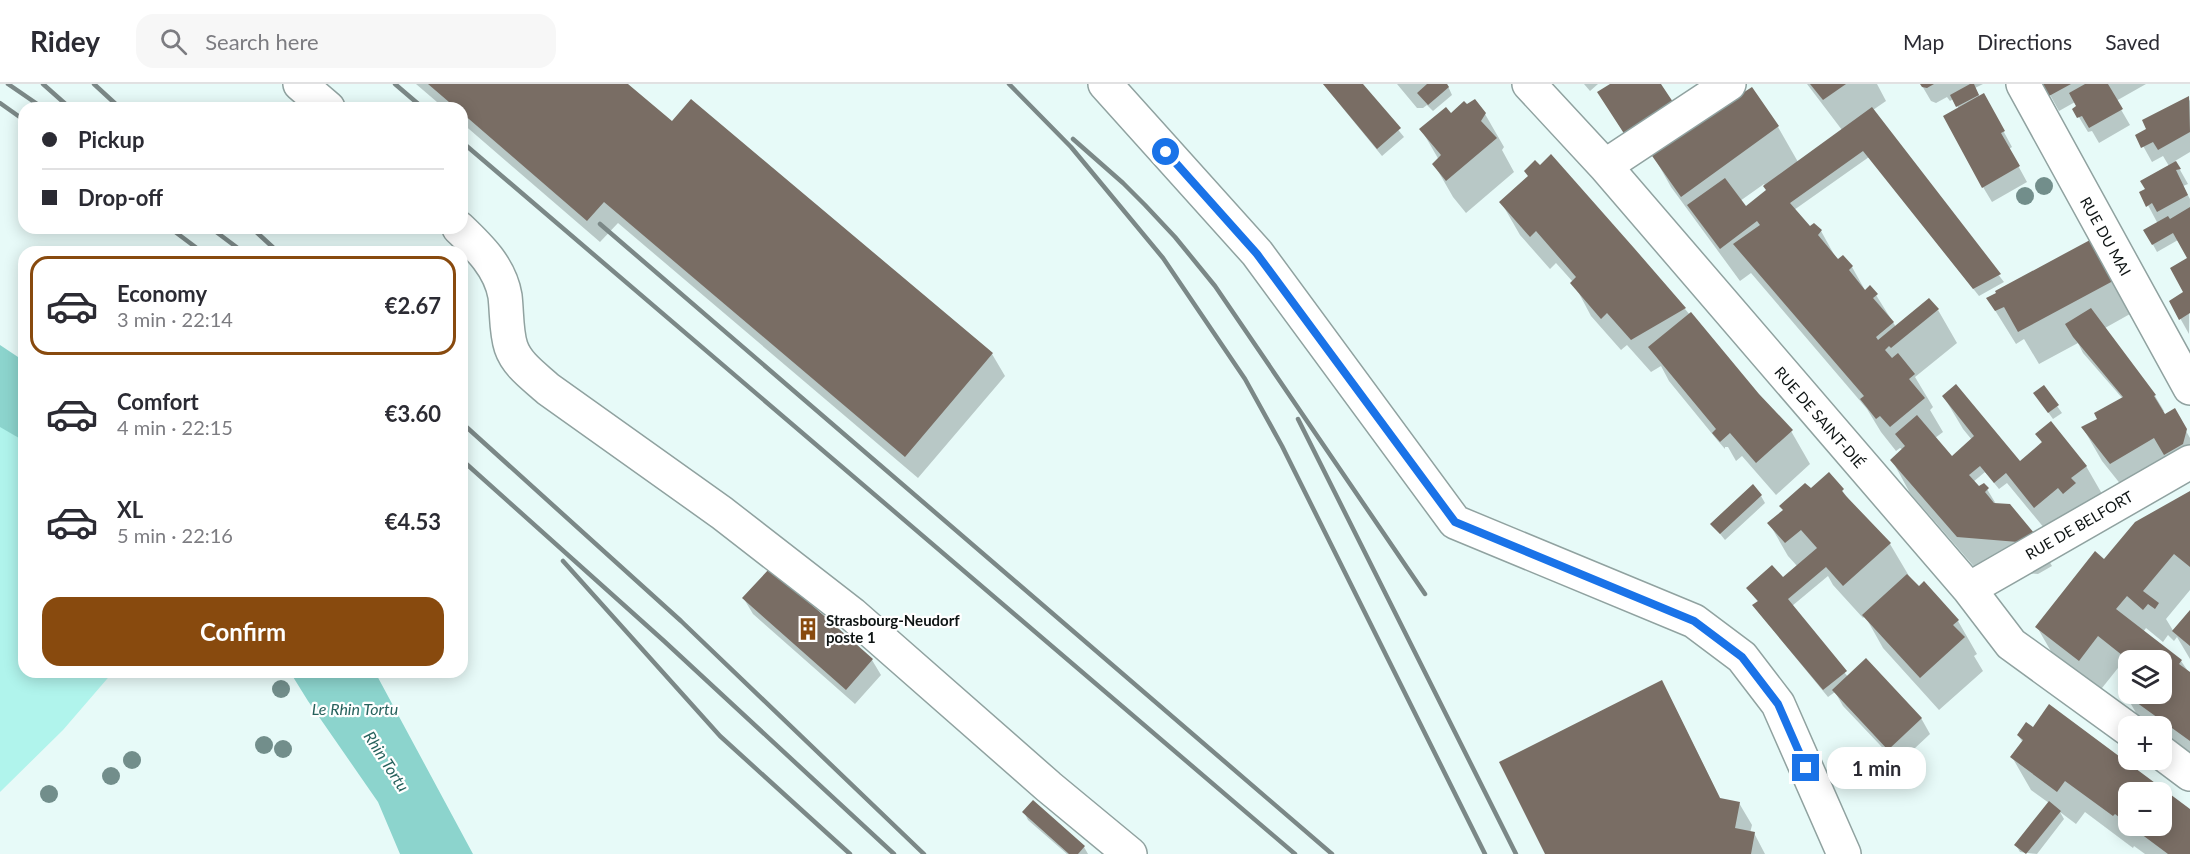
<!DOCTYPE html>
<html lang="en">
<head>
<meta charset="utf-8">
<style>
  :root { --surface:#fff; --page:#f7f7f7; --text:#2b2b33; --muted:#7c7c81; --line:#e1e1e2; --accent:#884a0e }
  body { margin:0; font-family:Lato,sans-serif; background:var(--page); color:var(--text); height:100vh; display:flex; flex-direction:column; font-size:22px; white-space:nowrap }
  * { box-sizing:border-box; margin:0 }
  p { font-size:20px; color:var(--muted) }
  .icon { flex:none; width:33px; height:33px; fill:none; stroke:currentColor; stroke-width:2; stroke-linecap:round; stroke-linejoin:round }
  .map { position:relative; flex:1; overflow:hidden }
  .details { position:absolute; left:18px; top:162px; width:450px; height:432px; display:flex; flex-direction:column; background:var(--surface); border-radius:18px; box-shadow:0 3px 15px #0003 }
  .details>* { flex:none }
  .hud { position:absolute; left:18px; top:18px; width:450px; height:132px; border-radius:18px; box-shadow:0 3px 15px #0003; display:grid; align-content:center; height:132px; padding:0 24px; background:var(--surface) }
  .buttons { position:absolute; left:2118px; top:566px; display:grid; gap:12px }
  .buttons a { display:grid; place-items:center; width:54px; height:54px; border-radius:12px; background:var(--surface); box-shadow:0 3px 15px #0003; font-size:30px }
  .end { position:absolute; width:27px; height:27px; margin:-14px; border:8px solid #1a73e8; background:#fff; box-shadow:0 0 0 3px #fff }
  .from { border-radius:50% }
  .bubble { position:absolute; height:42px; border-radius:18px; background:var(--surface); box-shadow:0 3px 15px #0003; font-size:20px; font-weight:700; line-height:42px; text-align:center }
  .hud b { display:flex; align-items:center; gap:21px; height:57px; font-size:22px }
  .hud b+b { border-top:2px solid var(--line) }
  .hud i { width:15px; height:15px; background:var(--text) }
  ul { padding:10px 0 0; list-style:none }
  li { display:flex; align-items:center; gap:18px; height:99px; margin:0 12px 9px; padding:0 12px; border:3px solid transparent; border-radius:18px }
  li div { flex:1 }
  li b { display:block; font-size:22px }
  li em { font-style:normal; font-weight:700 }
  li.active { border-color:var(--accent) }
  li>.icon { width:54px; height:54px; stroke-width:1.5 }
  .action { display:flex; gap:12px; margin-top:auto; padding:12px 24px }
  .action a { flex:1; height:69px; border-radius:18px; background:var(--accent); color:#fff; font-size:24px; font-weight:700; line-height:69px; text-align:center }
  header { display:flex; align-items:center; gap:36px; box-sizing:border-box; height:84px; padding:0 30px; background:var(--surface); border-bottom:2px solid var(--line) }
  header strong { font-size:28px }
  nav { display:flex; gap:33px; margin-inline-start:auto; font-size:21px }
  .search { width:420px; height:54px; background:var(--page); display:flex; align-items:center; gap:15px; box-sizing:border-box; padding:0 21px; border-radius:18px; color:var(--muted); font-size:22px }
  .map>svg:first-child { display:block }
  .green { fill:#b0f4ec }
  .water { fill:#8cd4cd }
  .shadow { fill:#0003; fill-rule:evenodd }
  .building { fill:#796d64 }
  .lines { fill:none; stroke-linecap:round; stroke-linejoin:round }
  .minor-casing { stroke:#90a2a0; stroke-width:36 }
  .minor { stroke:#fff; stroke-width:33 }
  .rail { stroke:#7b8887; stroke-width:4.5 }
  .tree { fill:#728e8b }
  .route { stroke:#1a73e8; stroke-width:8 }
  .labels { text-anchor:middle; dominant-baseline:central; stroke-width:4.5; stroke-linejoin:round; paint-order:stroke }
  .street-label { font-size:15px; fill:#0e1414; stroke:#fff }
  .poi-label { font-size:15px; font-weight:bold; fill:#0e1414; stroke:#fff; text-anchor:start }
  .water-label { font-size:16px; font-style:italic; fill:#27625d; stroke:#fff }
</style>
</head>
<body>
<header>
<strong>Ridey</strong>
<div class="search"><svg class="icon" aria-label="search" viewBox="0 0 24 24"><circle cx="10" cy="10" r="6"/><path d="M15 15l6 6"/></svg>Search here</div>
<nav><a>Map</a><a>Directions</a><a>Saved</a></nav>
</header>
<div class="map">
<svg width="2190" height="770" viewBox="0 0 2190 770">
  <rect width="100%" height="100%" fill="#e7faf8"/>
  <!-- green -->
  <path class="green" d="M0,342L24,357V588H113L63,646L0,708Z"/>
  <!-- water -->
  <path class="water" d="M0,261L24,277V357L0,343Z
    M290,588H375L473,770H400L378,718L308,617Z"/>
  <!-- shadow -->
  <path class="shadow" d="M416,0H626L672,39L992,270L1005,292L918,394L618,139L600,158L462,39V24H444Z
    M1323,0H1361L1404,53L1382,72Z
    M1397,0H1447L1452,11L1433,27L1427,21L1423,24H1417Z
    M1584,0H1598L1590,7Z
    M1613,0H1659L1688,47L1751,5L1778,43L1798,78L1842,46L1807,0H1877L1886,17L1873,26L2004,198L1979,212L1869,73L1794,126L1810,144L1821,147L1836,174L1852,183L1866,208L1876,211L1896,243L1938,226L1957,259L1915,293L1933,323L1930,326L1943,348L1935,354L1956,379L1972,356L1963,345L1944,313L2019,379L2043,360L2037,351L2086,382L2105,415L2054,456L2007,399L1999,405L1985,388L1973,398L1979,404L1987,405L1996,420L2033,449L2052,482L2038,490L1977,486L1910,409L1892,376L1903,366L1900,364L1896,367L1881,348L1867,325L1751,189L1740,197L1671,103L1653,71L1642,78L1599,9ZM1764,100L1768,107L1750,130L1740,117Z
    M1921,0H1983L1975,4L1980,13L1992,26L2012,63L2009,65L2027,98L1992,118L1983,103L1959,25L1953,15L1950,17L1947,13L1936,19L1931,17Z
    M2044,0H2146L2116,17L2130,41L2099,59L2092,47L2088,48L2074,25L2078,22L2075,18L2059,27Z
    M2188,14L2190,17V68L2175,77L2188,100L2183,102L2190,115L2189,250L2171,218L2186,209L2189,174L2178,156L2157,168L2145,146L2158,140L2141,108L2147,105L2169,82L2163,72L2152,78L2137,51L2148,45Z
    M1485,30L1504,63L1502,66L1514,88L1466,129L1453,113L1434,80L1439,76L1421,45L1450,31Z
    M1501,118L1685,225L1757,311L1791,347L1810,380L1776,411L1742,372L1736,377L1728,363H1725V365L1718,357L1669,297L1661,282L1651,288L1627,261L1621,266L1591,232L1573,198L1556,179L1550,185L1520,151Z
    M2090,158L2130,230L2105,244L2155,312L2164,327L2162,328L2164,332L2174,326L2190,354V376L2130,412L2102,377L2083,344L2099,335L2123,315L2083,269L2078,259L2039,280L2024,255L2016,260L1988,215Z
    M2035,310L2057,322L2062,329L2053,335Z
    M1829,390L1858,427L1890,460L1909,492L1919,504L1924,499L1958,537L1977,570L1974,572L1983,587L1939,626L1883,564L1865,532L1863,534L1833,501L1828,492L1792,522L1848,593L1921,634L1930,650L1898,680L1843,622L1835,608L1828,613L1759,529L1758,518L1748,505L1783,496L1798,483L1788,472L1769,439Z
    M2190,409V506L2166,535L2174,548L2190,529V575L2177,553L2174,557L2168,551L2163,558L2146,544L2143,548L2181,577L2190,590V675L2162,654V642L2143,641L2124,608L2128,601V609H2162V576H2128V592L2118,584L2098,609L2056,576L2037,543L2105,477Z
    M1761,412L1765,419L1725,456L1712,440Z
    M744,515L872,576L881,591L855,620L753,530Z
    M1662,598L1721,716L1739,719L1752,741L1750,749H1754L1765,770H1547Z
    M2049,623L2190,727V770H2145L2134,762L2133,764L2085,728L2076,740L2060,728L2064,735L2037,770L2020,768L2016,761L2049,719L2031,706L2012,673L2023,659L2018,651L2033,645ZM2128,708H2162V741H2128Z
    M1024,728L1084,763L1088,770H1067L1028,736Z"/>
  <!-- building -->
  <path class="building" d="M428,0H628L672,37L691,15L993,269L905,373L604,118L587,137L462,29V24H456Z
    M1323,0H1363L1401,44L1377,65Z
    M1427,0H1447L1449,3L1428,21L1417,9Z
    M1610,0H1661L1673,18L1625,51L1597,8Z
    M1810,0H1846L1823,16Z
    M1920,0H1934L1927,4L1922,3Z
    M1970,0H1974L1979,11L1956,23L1950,11Z
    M2042,0H2071L2049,12Z
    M2085,0H2108L2123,25L2089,44L2082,32L2077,34L2072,25L2076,22L2069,9Z
    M1752,3L1779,42L1681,113L1650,69Z
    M1984,9L2005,47L2001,49L2020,82L1982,104L1943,32Z
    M2189,12L2190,48L2158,66L2153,58L2141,64L2135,51L2146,45L2142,36Z
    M1475,15L1486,29L1481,37L1497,54L1446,97L1432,80L1441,71L1419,45L1446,23L1451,29L1464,17L1467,20Z
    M1872,23L2001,190L1973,205L1863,67L1790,119L1810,142L1814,139L1822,146L1818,151L1838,175L1843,171L1853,182L1849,186L1865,206L1870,201L1878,210L1873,214L1894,238L1876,253L1878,256L1929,214L1939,225L1891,264L1889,262L1885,266L1892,274L1898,269L1915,290L1909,295L1925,314L1890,343L1880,332L1876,335L1860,315L1864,312L1733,160L1760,141L1757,137L1720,165L1687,121L1725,94L1746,122L1766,106L1763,102Z
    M1551,70L1634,164L1686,224L1631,256L1607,229L1601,235L1570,199L1576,193L1536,147L1530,153L1499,118L1528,92L1524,87L1535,76L1540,81Z
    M2176,77L2181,85L2176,86L2188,111L2157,128L2152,119L2146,123L2139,108L2145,105L2140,97Z
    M2190,123V229L2179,236L2169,217L2183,208L2170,184L2187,174L2173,149L2152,161L2143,146L2168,132L2170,135Z
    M2090,156L2113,197L2018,248L2004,223L1995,227L1986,214L1996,209L1995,207Z
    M2091,224L2156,311L2154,312L2165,330L2175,324L2187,345L2183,360L2164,371L2154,354L2110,380L2081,343L2097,335L2094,329L2123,313L2073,253L2065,240Z
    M1691,228L1759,310L1793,346L1756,379L1730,349L1720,358L1712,349L1716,345L1648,263Z
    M1956,300L2020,377L2042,358L2035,350L2051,337L2087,382L2071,394L2076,399L2063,410L2058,404L2034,424L2006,389L1994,399L1980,382L1969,391L1979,402L1984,399L1989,404L1985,408L1994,419L2010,420L2034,449L2018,458L1957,453L1890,376L1905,362L1895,350L1917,331L1952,372L1974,352L1942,312Z
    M2044,301L2059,321L2048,329L2033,309Z
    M1829,388L1844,405L1842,407L1846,412L1891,459L1843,502L1826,483L1788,515L1847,587L1823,606L1752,521L1758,517L1746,504L1772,481L1783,493L1817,464L1801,446L1785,459L1767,439L1783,426L1779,422L1805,399L1811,404Z
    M1753,400L1762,411L1720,450L1710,440Z
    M2190,407V483L2174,470L2143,507L2159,519L2155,525L2148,520L2143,526L2127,512L2116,525L2182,576L2179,580L2190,588V657L2122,608L2128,599V609H2162V598L2164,600L2168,594L2162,589V576H2145L2133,567L2127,575L2098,552L2079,577L2035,543L2095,467L2104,475L2135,438Z
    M770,484L873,575L846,606L742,514Z
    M1907,490L1919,502L1924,497L1959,536L1953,541L1965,553L1920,594L1862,531Z
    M2190,526V562L2172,547Z
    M1866,574L1922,634L1888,666L1832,606Z
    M1662,596L1720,714L1740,718L1735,744L1755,748L1751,770H1545L1499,678Z
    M2049,620L2190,725V770H2168L2129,741H2162V708H2128V740L2115,730L2113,732L2065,697L2057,708L2010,673L2023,656L2017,651L2026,638L2033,643Z
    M1033,716L1085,762L1078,770H1069L1022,728Z
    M2049,717L2061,727L2026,770L2014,761Z"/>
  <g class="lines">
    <!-- minor casing -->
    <g class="minor-casing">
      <path id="minor" d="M300,0L328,24
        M1105,0L1257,169L1455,438L1694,537L1742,573L1778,620L1844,770
        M1529,0L1605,82L1969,505L2011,560L2128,645
        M2023,0L2190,304
        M1605,82L1729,0
        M459,144C479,163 500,183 505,212C507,229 506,248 511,263C517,281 535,293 548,305L722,429L852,530L1049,703L1130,770
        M1969,505L2190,378
        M2162,669L2190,690"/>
    </g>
    <!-- minor -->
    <use href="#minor" class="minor"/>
    <!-- rail -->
    <path class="rail" d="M8,0L43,24
      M43,0L70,24
      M94,0L120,24
      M395,0L423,24
      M1009,0L1071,63L1163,174L1245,295L1282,362L1485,770
      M0,19L24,36
      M1073,55L1123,99L1145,121L1175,153L1215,202L1425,510
      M462,58L1295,770
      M600,140L1332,770
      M170,144L202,168
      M211,144L243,168
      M252,144L278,168
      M1298,335L1516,770
      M462,339L681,537L924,770
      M462,376L664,557L894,770
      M563,477L720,652L850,770"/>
  </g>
  <!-- trees -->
  <g class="tree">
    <circle cx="2044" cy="102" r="9"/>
    <circle cx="2025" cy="112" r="9"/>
    <circle cx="281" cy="605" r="9"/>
    <circle cx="264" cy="661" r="9"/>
    <circle cx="283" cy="665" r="9"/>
    <circle cx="132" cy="676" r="9"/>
    <circle cx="111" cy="692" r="9"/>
    <circle cx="49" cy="710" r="9"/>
  </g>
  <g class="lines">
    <!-- route -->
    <path class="route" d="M1166,68L1257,170L1455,438L1694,537L1742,573L1778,620L1806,684"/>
  </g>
  <!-- icons -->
  <defs>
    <g id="building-bare" transform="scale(1.8)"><path d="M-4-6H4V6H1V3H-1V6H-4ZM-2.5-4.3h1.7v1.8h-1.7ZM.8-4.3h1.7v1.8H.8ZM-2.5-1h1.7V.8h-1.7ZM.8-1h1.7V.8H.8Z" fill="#884a0e" stroke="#fff" stroke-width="2.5" paint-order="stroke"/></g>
  </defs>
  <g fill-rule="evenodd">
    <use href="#building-bare" x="808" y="545"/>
  </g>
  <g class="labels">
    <!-- street labels -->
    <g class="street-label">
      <text transform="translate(2106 152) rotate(61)">RUE DU MAI</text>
      <text transform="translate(1820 333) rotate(49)">RUE DE SAINT-DIÉ</text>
      <text transform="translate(2079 441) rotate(-30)">RUE DE BELFORT</text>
    </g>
    <!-- poi labels -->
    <g class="poi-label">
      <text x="826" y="536">Strasbourg-Neudorf<tspan x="826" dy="17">poste 1</tspan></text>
    </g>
    <!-- water labels -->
    <g class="water-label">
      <text x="355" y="624">Le Rhin Tortu</text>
      <text transform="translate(387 677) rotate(57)">Rhin Tortu</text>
    </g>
  </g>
</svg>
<div class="buttons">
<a><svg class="icon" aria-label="layers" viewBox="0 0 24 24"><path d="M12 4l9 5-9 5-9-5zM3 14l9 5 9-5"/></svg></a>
<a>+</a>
<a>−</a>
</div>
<i class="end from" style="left:1166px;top:68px"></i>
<i class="end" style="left:1806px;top:684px"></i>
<div class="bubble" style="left:1827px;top:663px;width:99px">1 min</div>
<div class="hud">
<b><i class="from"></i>Pickup</b>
<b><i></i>Drop-off</b>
</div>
<section class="details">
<ul>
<li class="active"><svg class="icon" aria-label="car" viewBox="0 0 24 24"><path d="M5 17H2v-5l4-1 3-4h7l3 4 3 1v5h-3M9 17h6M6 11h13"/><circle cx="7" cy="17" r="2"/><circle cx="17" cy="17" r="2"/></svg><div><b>Economy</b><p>3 min · 22:14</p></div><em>€2.67</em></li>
<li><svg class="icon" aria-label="car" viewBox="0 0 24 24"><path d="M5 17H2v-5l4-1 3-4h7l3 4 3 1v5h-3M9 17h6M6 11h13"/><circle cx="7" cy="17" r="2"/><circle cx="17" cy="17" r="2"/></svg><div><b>Comfort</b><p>4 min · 22:15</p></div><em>€3.60</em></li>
<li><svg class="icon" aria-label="car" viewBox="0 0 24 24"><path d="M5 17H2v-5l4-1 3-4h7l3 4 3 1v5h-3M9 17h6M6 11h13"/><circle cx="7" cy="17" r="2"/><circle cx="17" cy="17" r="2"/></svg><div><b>XL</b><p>5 min · 22:16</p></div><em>€4.53</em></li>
</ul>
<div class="action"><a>Confirm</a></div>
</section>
</div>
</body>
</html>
